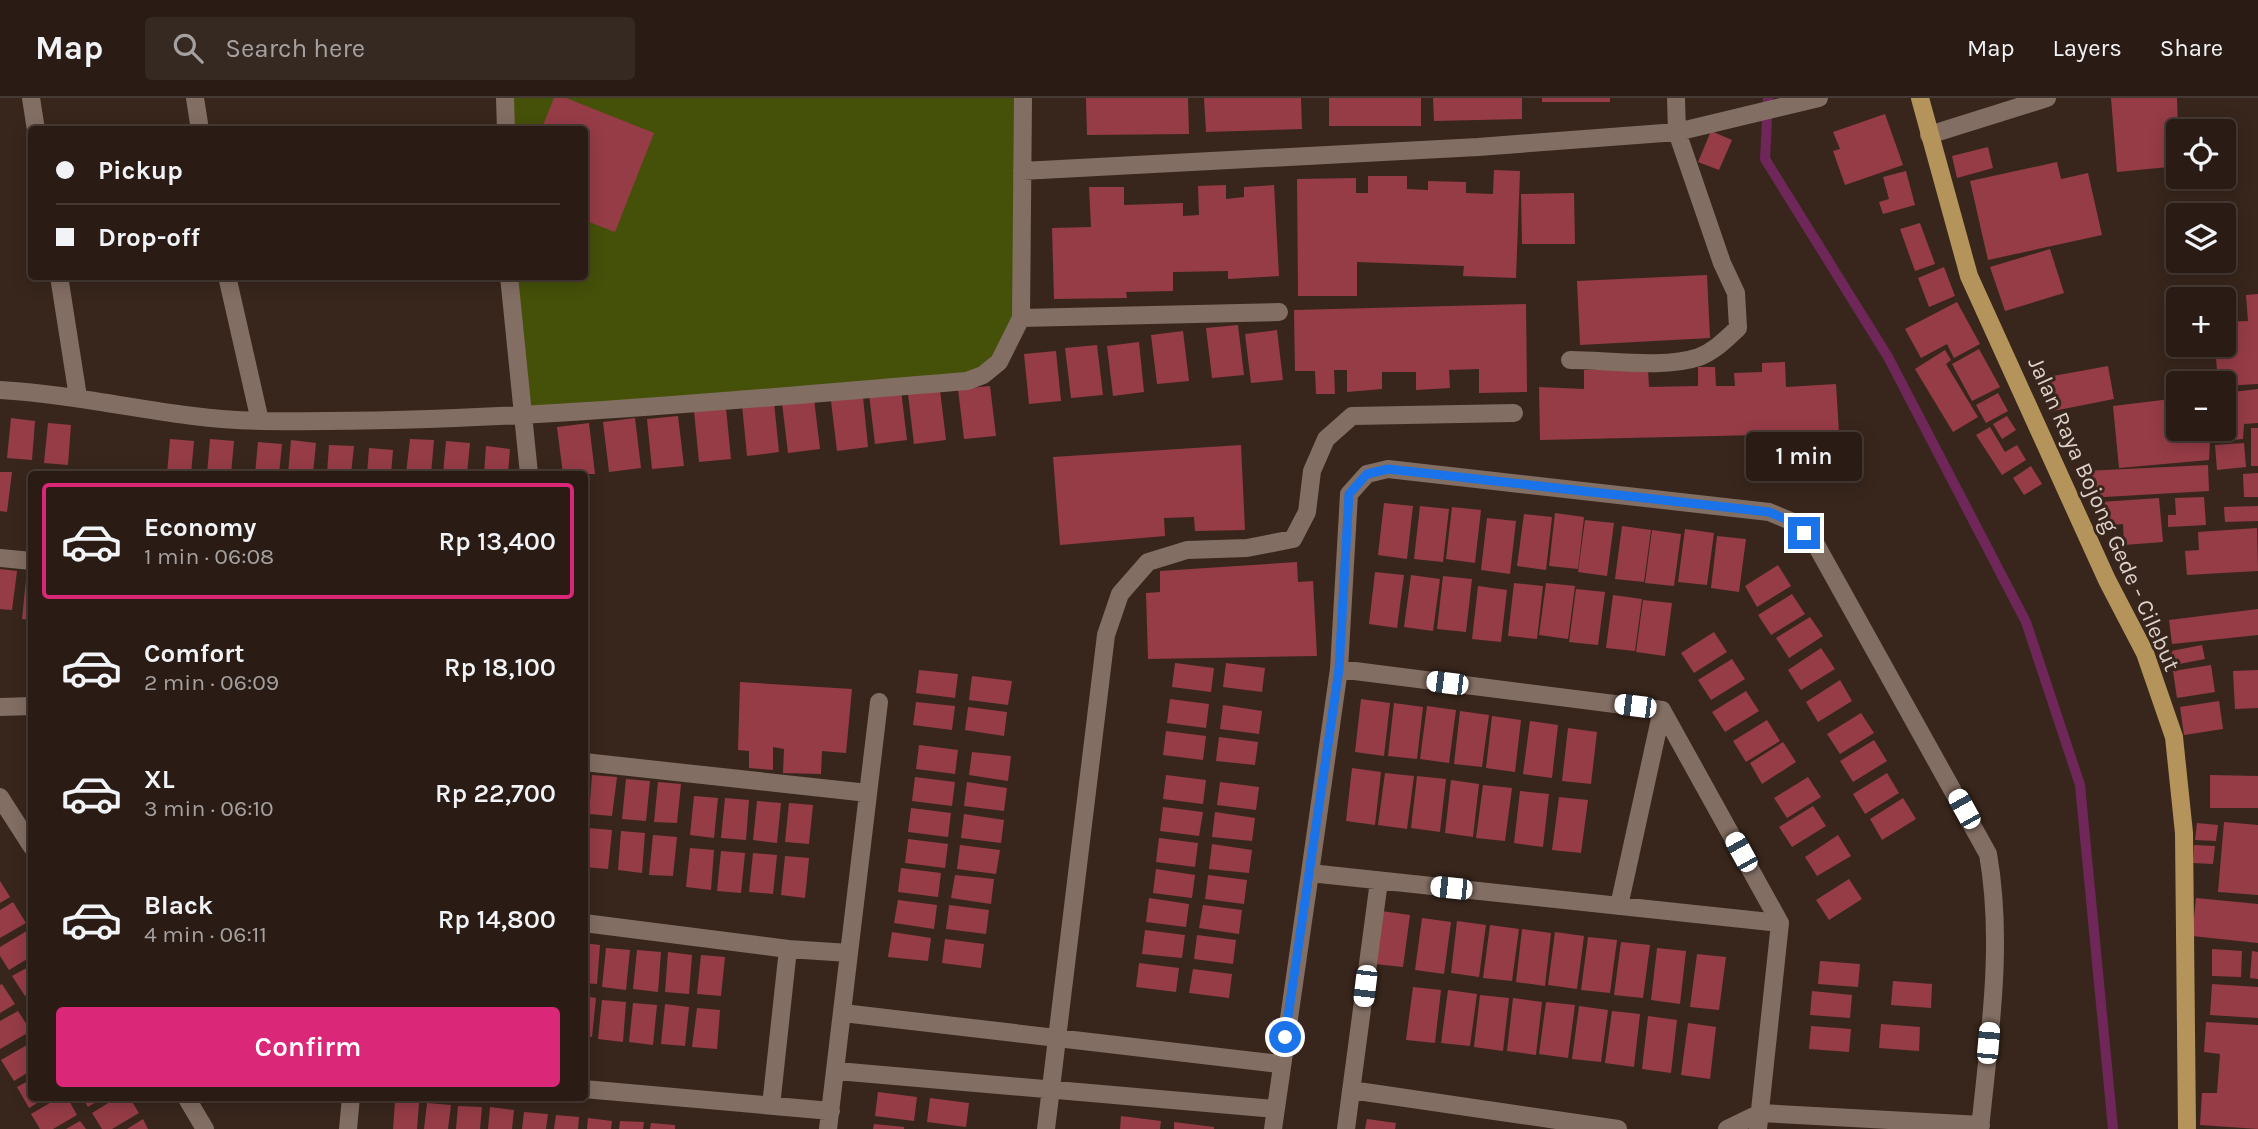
<!DOCTYPE html>
<html lang="en">
<head>
<meta charset="utf-8">
<style>
  :root { --surface:#2a1c15; --page:#362922; --text:#f1f3f6; --muted:#a5a1a0; --line:#463a34; --accent:#db2777 }
  body { margin:0; font-family:Karla,sans-serif; background:var(--page); color:var(--text); height:100vh; display:flex; flex-direction:column; font-size:26px; white-space:nowrap }
  * { box-sizing:border-box; margin:0 }
  p { font-size:23px; color:var(--muted) }
  .icon { flex:none; width:38px; height:38px; fill:none; stroke:currentColor; stroke-width:2; stroke-linecap:round; stroke-linejoin:round }
  .map { position:relative; flex:1; overflow:hidden }
  .drawer { position:absolute; left:28px; top:373px; width:560px; height:630px; display:flex; flex-direction:column; background:var(--surface); border-radius:7px; box-shadow:0 4px 18px #0003,0 0 0 2px var(--line) }
  .drawer>* { flex:none }
  .banner { position:absolute; left:28px; top:28px; width:560px; height:154px; border-radius:7px; box-shadow:0 4px 18px #0003,0 0 0 2px var(--line); display:grid; align-content:center; height:154px; padding:0 28px; background:var(--surface) }
  .buttons { position:absolute; left:2166px; top:21px; display:grid; gap:14px }
  .buttons a { display:grid; place-items:center; width:70px; height:70px; border-radius:7px; background:var(--surface); box-shadow:0 4px 18px #0003,0 0 0 2px var(--line); font-size:35px }
  .end { position:absolute; width:32px; height:32px; margin:-16px; border:9px solid #1a73e8; background:#fff; box-shadow:0 0 0 4px #fff }
  .from { border-radius:50% }
  .bubble { position:absolute; height:49px; border-radius:7px; background:var(--surface); box-shadow:0 4px 18px #0003,0 0 0 2px var(--line); font-size:23px; font-weight:600; line-height:49px; text-align:center }
  .car { position:absolute; width:21px; height:42px; margin:-21px -10px; border-radius:9px; box-shadow:0 0 5px 2px #0007; background:linear-gradient(#fff 24%,#345 0 40%,#fff 0 76%,#345 0 86%,#fff 0) }
  .banner b { display:flex; align-items:center; gap:24px; height:66px; font-size:26px }
  .banner b+b { border-top:2px solid var(--line) }
  .banner i { width:18px; height:18px; background:var(--text) }
  ul { padding:12px 0 0; list-style:none }
  li { display:flex; align-items:center; gap:21px; height:116px; margin:0 14px 10px; padding:0 14px; border:4px solid transparent; border-radius:7px }
  li div { flex:1 }
  li b { display:block; font-size:26px }
  li em { font-style:normal; font-weight:600 }
  li.selected { border-color:var(--accent) }
  li>.icon { width:63px; height:63px; stroke-width:1.5 }
  .button { display:flex; gap:14px; margin-top:auto; padding:14px 28px }
  .button a { flex:1; height:80px; border-radius:7px; background:var(--accent); color:#fff; font-size:28px; font-weight:600; line-height:80px; text-align:center }
  header { display:flex; align-items:center; gap:42px; box-sizing:border-box; height:98px; padding:0 35px; background:var(--surface); border-bottom:2px solid var(--line) }
  header strong { font-size:33px }
  nav { display:flex; gap:38px; margin-inline-start:auto; font-size:24px }
  .search { width:490px; height:63px; background:var(--page); display:flex; align-items:center; gap:18px; box-sizing:border-box; padding:0 24px; border-radius:7px; color:var(--muted); font-size:26px }
  .map>svg:first-child { display:block }
  .green { fill:#455109 }
  .lines { fill:none; stroke-linecap:round; stroke-linejoin:round }
  .stream { stroke:#6f2659; stroke-width:10 }
  .building { fill:#963c47 }
  .minor { stroke:#836e63; stroke-width:18 }
  .major { stroke:#b4945a; stroke-width:18 }
  .route { stroke:#1a73e8; stroke-width:9 }
  .labels { text-anchor:middle; dominant-baseline:central; stroke-width:6; stroke-linejoin:round; paint-order:stroke }
  .street-label { font-size:23px; fill:#ddd1cb; stroke:#38261c }
</style>
</head>
<body>
<header>
<strong>Map</strong>
<div class="search"><svg class="icon" aria-label="search" viewBox="0 0 24 24"><circle cx="10" cy="10" r="6"/><path d="M15 15l6 6"/></svg>Search here</div>
<nav><a>Map</a><a>Layers</a><a>Share</a></nav>
</header>
<div class="map">
<svg width="2258" height="1031" viewBox="0 0 2258 1031">
  <rect width="100%" height="100%" fill="#38261c"/>
  <!-- green -->
  <path class="green" d="M505,0H1023L1021,220L983,277L523,319L509,179L584,178V32L506,31Z"/>
  <g class="lines">
    <!-- stream -->
    <path class="stream" d="M1768,0L1765,61L1888,259L2026,524L2080,687L2113,1031"/>
  </g>
  <!-- building -->
  <path class="building" d="M554,0H566L654,35L615,134L584,122V32H541Z
    M1086,0H1188L1189,36L1087,37Z
    M1204,0H1301L1302,31L1206,34Z
    M1329,0H1421V28H1329Z
    M1433,0H1522V21L1434,23Z
    M1542,0H1610V4H1542Z
    M2111,0H2177L2179,68L2117,74Z
    M1885,16L1903,67L1845,87L1833,53L1840,51L1833,34Z
    M1711,33L1732,42L1719,72L1698,64Z
    M1988,49L1993,70L1957,80L1952,58Z
    M2057,64L2061,81L2088,75L2102,137L1988,162L1970,83Z
    M1494,72L1520,73L1516,180L1463,178L1464,168L1357,164V198H1298L1297,81L1356,80V95H1368V78H1407V91L1428,92V83L1466,84V95L1493,96Z
    M1906,73L1915,107L1883,116L1879,104L1889,101L1883,79Z
    M1226,87V101L1244,99V89L1274,87L1279,178L1228,181V173L1173,174V193L1126,194L1127,200L1054,201L1052,130L1091,129L1089,89H1124V107L1183,105V118L1199,117L1198,88Z
    M1574,95L1575,146H1522L1521,96Z
    M1920,125L1935,166L1915,173L1900,131Z
    M2050,151L2064,195L2005,213L1990,169Z
    M1944,169L1955,198L1929,209L1918,180Z
    M1707,177L1710,240L1580,247L1577,183Z
    M2258,196V286L2224,288V285H2218L2215,247H2224V224L2248,223L2246,197Z
    M1957,204L1980,246L1954,260L1947,246L1921,260L1905,231Z
    M1526,206L1527,294L1479,295V271L1449,272L1450,290L1416,292V274H1382V291L1347,294V272H1334L1335,296H1316L1315,273H1295L1294,212Z
    M1238,227L1244,277L1212,280L1206,230Z
    M1277,232L1283,282L1251,285L1245,236Z
    M1183,233L1189,283L1157,286L1151,237Z
    M1139,244L1144,294L1113,298L1107,248Z
    M1097,247L1103,297L1071,300L1065,250Z
    M1979,251L2000,289L1972,303L1952,266Z
    M1945,252L1951,262L1946,266L1978,319L1953,334L1915,271Z
    M1056,253L1061,303L1029,306L1024,256Z
    M1785,264L1786,289L1836,286L1839,335L1540,342L1539,289L1584,291V272L1648,271L1649,289L1698,288V269H1715L1716,288H1735L1734,275L1762,274V265Z
    M2108,268L2114,301L2048,314L2042,280Z
    M990,288L996,338L964,341L958,291Z
    M2258,291V325L2244,326L2243,341L2210,344L2209,362L2119,370L2113,308L2179,300V331H2224V295Z
    M901,292L907,342L875,346L869,296Z
    M940,292L946,342L914,346L908,296Z
    M1998,295L2008,313L1986,325L1976,307Z
    M863,299L868,349L837,353L831,303Z
    M814,301L820,351L788,355L782,305Z
    M774,304L779,354L747,358L742,307Z
    M726,310L731,361L699,364L694,313Z
    M678,318L684,368L652,371L647,321Z
    M2007,318L2016,332L2002,341L1993,326Z
    M11,320L35,323L32,362L7,360Z
    M635,320L641,370L609,374L603,324Z
    M48,325L71,327L68,367L44,365Z
    M589,325L595,376H563L557,329Z
    M1990,329L2005,354L2017,347L2026,362L2002,377L1976,337Z
    M2251,330H2258V368H2251Z
    M170,341L194,343L191,376H167Z
    M210,341L234,343L231,376H207Z
    M410,341L434,342L431,376H406Z
    M291,342L316,345L313,376H288Z
    M446,343L470,345L467,376H443Z
    M258,344L282,346L279,376H255Z
    M2244,345L2246,369L2217,372L2215,347Z
    M329,347L354,348L351,376H327Z
    M1241,347L1245,432L1195,433L1194,419L1164,420L1165,438L1060,447L1053,359Z
    M486,348L510,351L508,376H484Z
    M369,350L393,352L391,376H367Z
    M2208,367L2209,393L2087,400L2085,373Z
    M2031,368L2042,386L2024,397L2013,380Z
    M0,374H12L7,414L0,413Z
    M2258,375V399H2244L2243,376Z
    M2204,399L2206,427L2168,429V417H2176L2175,400Z
    M2159,400L2163,444L2124,447L2123,426L2102,428L2101,404Z
    M1384,405L1413,408L1407,461L1378,457Z
    M1420,408L1449,411L1443,464L1414,461Z
    M2258,408V423L2225,424L2224,409Z
    M1452,409L1481,412L1475,465L1446,461Z
    M1555,415L1584,419L1578,471L1549,468Z
    M1524,416L1552,419L1546,472L1517,468Z
    M1487,420L1516,423L1510,476L1481,472Z
    M1585,422L1614,425L1607,478L1578,474Z
    M1622,428L1651,432L1644,484L1615,481Z
    M2257,430L2258,473L2187,477L2185,453L2199,452L2198,434Z
    M1685,431L1714,435L1707,487L1678,484Z
    M1652,432L1681,436L1674,488L1645,485Z
    M1717,438L1746,441L1739,494L1711,490Z
    M1297,464L1298,484L1313,483L1317,558L1148,561L1146,495L1160,494V473Z
    M1778,467L1791,488L1757,509L1745,488Z
    M0,471L17,473L12,512L0,511Z
    M1375,474L1404,477L1397,530L1369,526Z
    M1411,477L1440,481L1433,533L1404,529Z
    M1443,478L1472,481L1466,534L1437,531Z
    M26,482H32V522L22,521Z
    M1514,485L1543,488L1537,541L1508,538Z
    M1546,485L1575,488L1568,541L1539,537Z
    M1478,488L1507,492L1501,544L1472,541Z
    M1576,491L1605,494L1598,547L1569,544Z
    M1792,496L1805,516L1771,537L1758,517Z
    M1613,497L1642,501L1635,553L1606,550Z
    M1643,502L1672,505L1665,558L1636,554Z
    M2258,511V537L2172,546L2169,522Z
    M1810,519L1823,538L1789,560L1776,540Z
    M1714,534L1727,554L1694,575L1681,555Z
    M2202,547L2205,561L2169,568L2166,554Z
    M1821,550L1835,571L1801,592L1788,572Z
    M1732,561L1745,581L1711,602L1698,582Z
    M1175,565L1214,570L1211,594L1172,589Z
    M1226,565L1265,570L1262,594L1223,589Z
    M2211,567L2215,594L2177,600L2173,573Z
    M919,572L958,576L955,600L916,595Z
    M2258,572V610L2235,611L2233,573Z
    M972,578L1012,583L1008,607L969,602Z
    M1840,582L1852,603L1818,624L1806,604Z
    M740,584L852,591L846,655L822,653L821,676L783,675L784,651L773,649V672L749,670V653L738,652Z
    M1746,593L1759,613L1725,634L1712,614Z
    M1170,601L1209,606L1206,630L1167,625Z
    M1361,601L1390,605L1384,658L1355,654Z
    M2219,603L2223,631L2184,637L2180,609Z
    M916,604L955,608L952,632L913,627Z
    M1394,605L1423,609L1417,661L1388,658Z
    M1223,607L1262,613L1259,636L1220,631Z
    M1427,608L1456,612L1449,665L1420,661Z
    M968,609L1007,614L1004,638L965,632Z
    M1460,613L1489,617L1482,669L1454,666Z
    M1861,615L1874,635L1840,656L1827,636Z
    M1492,618L1521,622L1515,674L1486,670Z
    M1767,622L1780,643L1746,664L1733,643Z
    M1530,623L1558,627L1552,680L1523,676Z
    M1568,630L1597,634L1591,686L1562,683Z
    M1166,633L1206,638L1203,662L1163,657Z
    M1219,639L1258,644L1255,667L1216,663Z
    M1874,642L1887,663L1853,684L1840,663Z
    M1783,644L1796,664L1762,686L1750,665Z
    M919,647L958,652L955,676L916,671Z
    M972,654L1011,658L1008,683L969,677Z
    M1352,670L1381,674L1375,727L1346,723Z
    M1385,675L1414,678L1407,731L1378,727Z
    M1887,675L1899,695L1865,716L1853,696Z
    M592,677L617,679L612,718L589,716Z
    M1166,677L1206,682L1203,706L1163,701Z
    M2210,677L2258,678V710H2210Z
    M1417,678L1446,681L1440,734L1411,730Z
    M915,679L955,684L952,708L912,703Z
    M1808,679L1821,699L1787,720L1774,700Z
    M626,681L650,683L646,723L622,721Z
    M1451,682L1479,686L1473,739L1445,735Z
    M658,684L681,686L677,725L654,724Z
    M967,684L1007,690L1004,713L964,708Z
    M1220,684L1259,689L1256,712L1217,707Z
    M1483,687L1512,690L1505,743L1476,740Z
    M1520,693L1549,696L1543,749L1514,745Z
    M694,698L718,700L714,740L690,737Z
    M1559,699L1588,702L1581,755L1552,752Z
    M725,700L749,702L746,742L721,740Z
    M1903,700L1916,721L1882,742L1870,721Z
    M757,703L781,705L777,745L753,742Z
    M789,705L813,707L809,746L785,744Z
    M1813,708L1826,728L1792,749L1779,729Z
    M1163,709L1203,714L1199,738L1160,733Z
    M911,710L951,715L948,739L908,734Z
    M1215,714L1255,720L1252,743L1212,739Z
    M964,716L1004,722L1001,745L961,740Z
    M2224,724L2258,727V797L2218,794Z
    M2197,725L2218,727L2216,743L2195,742Z
    M588,730L612,732L608,771L584,769Z
    M621,733L645,735L642,775L618,772Z
    M653,737L677,739L673,778L649,777Z
    M1838,737L1851,758L1817,778L1805,759Z
    M1159,740L1198,745L1195,769L1156,764Z
    M908,741L948,746L945,770L905,765Z
    M1212,746L1252,752L1249,775L1209,771Z
    M960,747L1000,752L996,776L957,771Z
    M2194,747L2215,748L2213,766L2193,765Z
    M690,750L714,752L711,792L686,789Z
    M721,753L745,755L741,795L717,793Z
    M753,755L777,757L773,796L749,794Z
    M785,758L809,760L805,800L781,797Z
    M901,770L941,775L938,799L898,794Z
    M1156,771L1195,777L1192,800L1153,795Z
    M955,777L994,781L991,806L951,800Z
    M1208,777L1247,782L1244,806L1205,801Z
    M1849,781L1862,801L1829,822L1816,802Z
    M0,783L10,799L0,805Z
    M1149,800L1189,806L1186,829L1146,824Z
    M2196,800L2258,806V845L2192,838Z
    M898,802L937,807L934,831L894,825Z
    M13,804L26,825L0,840V812Z
    M949,807L989,812L986,836L946,831Z
    M1203,807L1242,812L1239,836L1199,830Z
    M1381,813L1410,817L1403,869L1375,866Z
    M1422,820L1451,824L1444,876L1415,872Z
    M1457,823L1486,827L1479,879L1451,875Z
    M1490,827L1519,831L1512,883L1483,880Z
    M30,831L32,858L9,872L0,858V849Z
    M1522,831L1551,835L1545,888L1516,884Z
    M1145,832L1185,837L1182,860L1142,856Z
    M892,834L931,840L928,863L888,859Z
    M1555,834L1584,838L1577,891L1548,887Z
    M1197,837L1236,842L1233,866L1194,861Z
    M1588,839L1617,842L1610,895L1581,892Z
    M945,841L984,846L981,870L942,865Z
    M1621,844L1650,847L1643,900L1614,897Z
    M584,845L600,847L597,886L584,885Z
    M606,850L630,852L626,892L602,889Z
    M1657,850L1686,853L1680,906L1651,902Z
    M2212,851L2242,853L2241,879L2212,878Z
    M637,852L661,854L658,894L633,891Z
    M2252,853L2258,854V881L2250,880Z
    M668,854L692,857L689,896L665,894Z
    M1697,856L1726,859L1719,912L1690,909Z
    M701,857L725,859L721,898L697,896Z
    M1820,863L1860,866L1858,889L1818,886Z
    M1139,865L1179,870L1176,894L1136,889Z
    M32,867V895L25,898L12,878Z
    M1193,871L1232,876L1229,900L1189,895Z
    M1893,883L1932,886L1931,910L1891,907Z
    M2,886L15,906L0,915V887Z
    M2212,886L2258,889V920L2210,917Z
    M1413,889L1441,892L1435,945L1406,942Z
    M1448,892L1477,896L1470,948L1441,945Z
    M1812,893L1852,897L1850,920L1810,917Z
    M1480,897L1509,900L1503,953L1474,949Z
    M584,898L596,900L592,939L584,938Z
    M1513,900L1542,904L1536,957L1507,953Z
    M602,902L626,904L623,944L598,941Z
    M1546,904L1575,907L1568,960L1539,956Z
    M633,905L657,907L653,947L629,944Z
    M665,906L689,909L685,948L661,946Z
    M1579,908L1608,912L1601,964L1572,961Z
    M697,910L720,912L717,951L692,949Z
    M18,913L31,933L0,951V923Z
    M1612,913L1640,916L1634,969L1605,965Z
    M1648,918L1677,922L1671,975L1642,971Z
    M2206,924L2258,927V1031L2200,1027L2202,995H2217L2220,956L2204,954Z
    M1688,925L1716,929L1710,981L1681,977Z
    M1881,926L1920,929L1919,953L1879,950Z
    M1811,928L1851,931L1849,954L1809,951Z
    M32,944V972L14,983L1,962Z
    M32,981V999H47L29,1010L17,989Z
    M878,994L917,999L914,1023L875,1018Z
    M60,999H67L77,1017L53,1031H40L31,1016Z
    M82,999H104L88,1009Z
    M118,999H129L139,1015L112,1031H102L92,1015Z
    M930,1000L969,1005L966,1029L927,1024Z
    M395,1003L419,1005L417,1031H393Z
    M427,1005L451,1007L448,1031H424Z
    M458,1008L482,1009L480,1031H456Z
    M490,1009L514,1012L512,1031H488Z
    M524,1014L548,1016L546,1031H522Z
    M556,1017L579,1019L578,1031H554Z
    M1121,1018L1161,1023L1160,1031H1120Z
    M588,1020L612,1023L611,1031H587Z
    M143,1021L148,1031H127Z
    M1367,1021L1396,1025L1395,1031H1365Z
    M80,1023L86,1031H66Z
    M620,1023L644,1024L643,1031H619Z
    M1174,1024L1214,1029V1031H1174Z
    M651,1025L675,1027V1031H650Z
    M874,1026L904,1029V1031H873Z"/>
  <g class="lines">
    <!-- minor -->
    <path class="minor" d="M31,0L36,32
      M195,0L200,32
      M505,0L506,32
      M1929,37L2047,0
      M1022,73L1478,49L1677,34L1819,0
      M59,178L78,299
      M227,178L260,323
      M509,178L529,376
      M1021,220L1279,214
      M1570,262C1608,262 1664,271 1699,259C1715,253 1726,241 1738,230L1736,195L1722,165L1677,34L1676,0
      M0,292C89,297 174,322 263,323C498,326 732,302 967,283L983,277L999,264L1021,220L1023,0
      M0,460L32,463
      M1339,571L1662,612L1780,825
      M0,609L32,608
      M584,664L868,695
      M0,699L32,749
      M1310,775L1339,571L1349,396L1367,376L1388,371L1769,414L1793,424L1815,445L1988,756C2004,846 1989,941 1980,1031
      M1619,808L1662,612
      M584,825L788,851L849,855
      M843,915L1280,966
      M837,973L1274,1011
      M584,991L831,1013
      M1351,992L1618,1031
      M186,999L205,1031
      M771,1008L788,851
      M348,1031L351,999
      M828,1031L879,604
      M1046,1031L1106,537L1120,496L1148,464L1187,452L1247,450L1293,441L1307,414L1312,373L1326,341L1352,318L1514,315
      M1273,1031L1310,775L1780,825L1758,1031
      M1346,1031L1379,783
      M1727,1031L1760,1015L1981,1027"/>
    <!-- major -->
    <path class="major" d="M1920,0L1969,178L2107,482L2145,555L2174,639L2184,735L2187,1031"/>
  </g>
  <g class="lines">
    <!-- route -->
    <path class="route" d="M1285,939L1339,571L1349,396L1367,376L1388,371L1769,414L1793,424L1804,435"/>
  </g>
  <g class="labels">
    <!-- street labels -->
    <g class="street-label">
      <text transform="translate(2104 416) rotate(66)">Jalan Raya Bojong Gede - Cilebut</text>
    </g>
  </g>
</svg>
<div class="buttons">
<a><svg class="icon" aria-label="locate" viewBox="0 0 24 24"><circle cx="12" cy="12" r="6"/><path d="M12 2v4M12 18v4M2 12h4M18 12h4"/></svg></a>
<a><svg class="icon" aria-label="layers" viewBox="0 0 24 24"><path d="M12 4l9 5-9 5-9-5zM3 14l9 5 9-5"/></svg></a>
<a>+</a>
<a>−</a>
</div>
<i class="end from" style="left:1285px;top:939px"></i>
<i class="end" style="left:1804px;top:435px"></i>
<div class="bubble" style="left:1746px;top:334px;width:116px">1 min</div>
<i class="car" style="left:1447px;top:585px;rotate:277deg"></i>
<i class="car" style="left:1635px;top:608px;rotate:277deg"></i>
<i class="car" style="left:1964px;top:711px;rotate:331deg"></i>
<i class="car" style="left:1741px;top:754px;rotate:331deg"></i>
<i class="car" style="left:1451px;top:790px;rotate:276deg"></i>
<i class="car" style="left:1365px;top:888px;rotate:187deg"></i>
<i class="car" style="left:1988px;top:945px;rotate:5deg"></i>
<div class="banner">
<b><i class="from"></i>Pickup</b>
<b><i></i>Drop-off</b>
</div>
<section class="drawer">
<ul>
<li class="selected"><svg class="icon" aria-label="car" viewBox="0 0 24 24"><path d="M5 17H2v-5l4-1 3-4h7l3 4 3 1v5h-3M9 17h6M6 11h13"/><circle cx="7" cy="17" r="2"/><circle cx="17" cy="17" r="2"/></svg><div><b>Economy</b><p>1 min · 06:08</p></div><em>Rp 13,400</em></li>
<li><svg class="icon" aria-label="car" viewBox="0 0 24 24"><path d="M5 17H2v-5l4-1 3-4h7l3 4 3 1v5h-3M9 17h6M6 11h13"/><circle cx="7" cy="17" r="2"/><circle cx="17" cy="17" r="2"/></svg><div><b>Comfort</b><p>2 min · 06:09</p></div><em>Rp 18,100</em></li>
<li><svg class="icon" aria-label="car" viewBox="0 0 24 24"><path d="M5 17H2v-5l4-1 3-4h7l3 4 3 1v5h-3M9 17h6M6 11h13"/><circle cx="7" cy="17" r="2"/><circle cx="17" cy="17" r="2"/></svg><div><b>XL</b><p>3 min · 06:10</p></div><em>Rp 22,700</em></li>
<li><svg class="icon" aria-label="car" viewBox="0 0 24 24"><path d="M5 17H2v-5l4-1 3-4h7l3 4 3 1v5h-3M9 17h6M6 11h13"/><circle cx="7" cy="17" r="2"/><circle cx="17" cy="17" r="2"/></svg><div><b>Black</b><p>4 min · 06:11</p></div><em>Rp 14,800</em></li>
</ul>
<div class="button"><a>Confirm</a></div>
</section>
</div>
</body>
</html>
